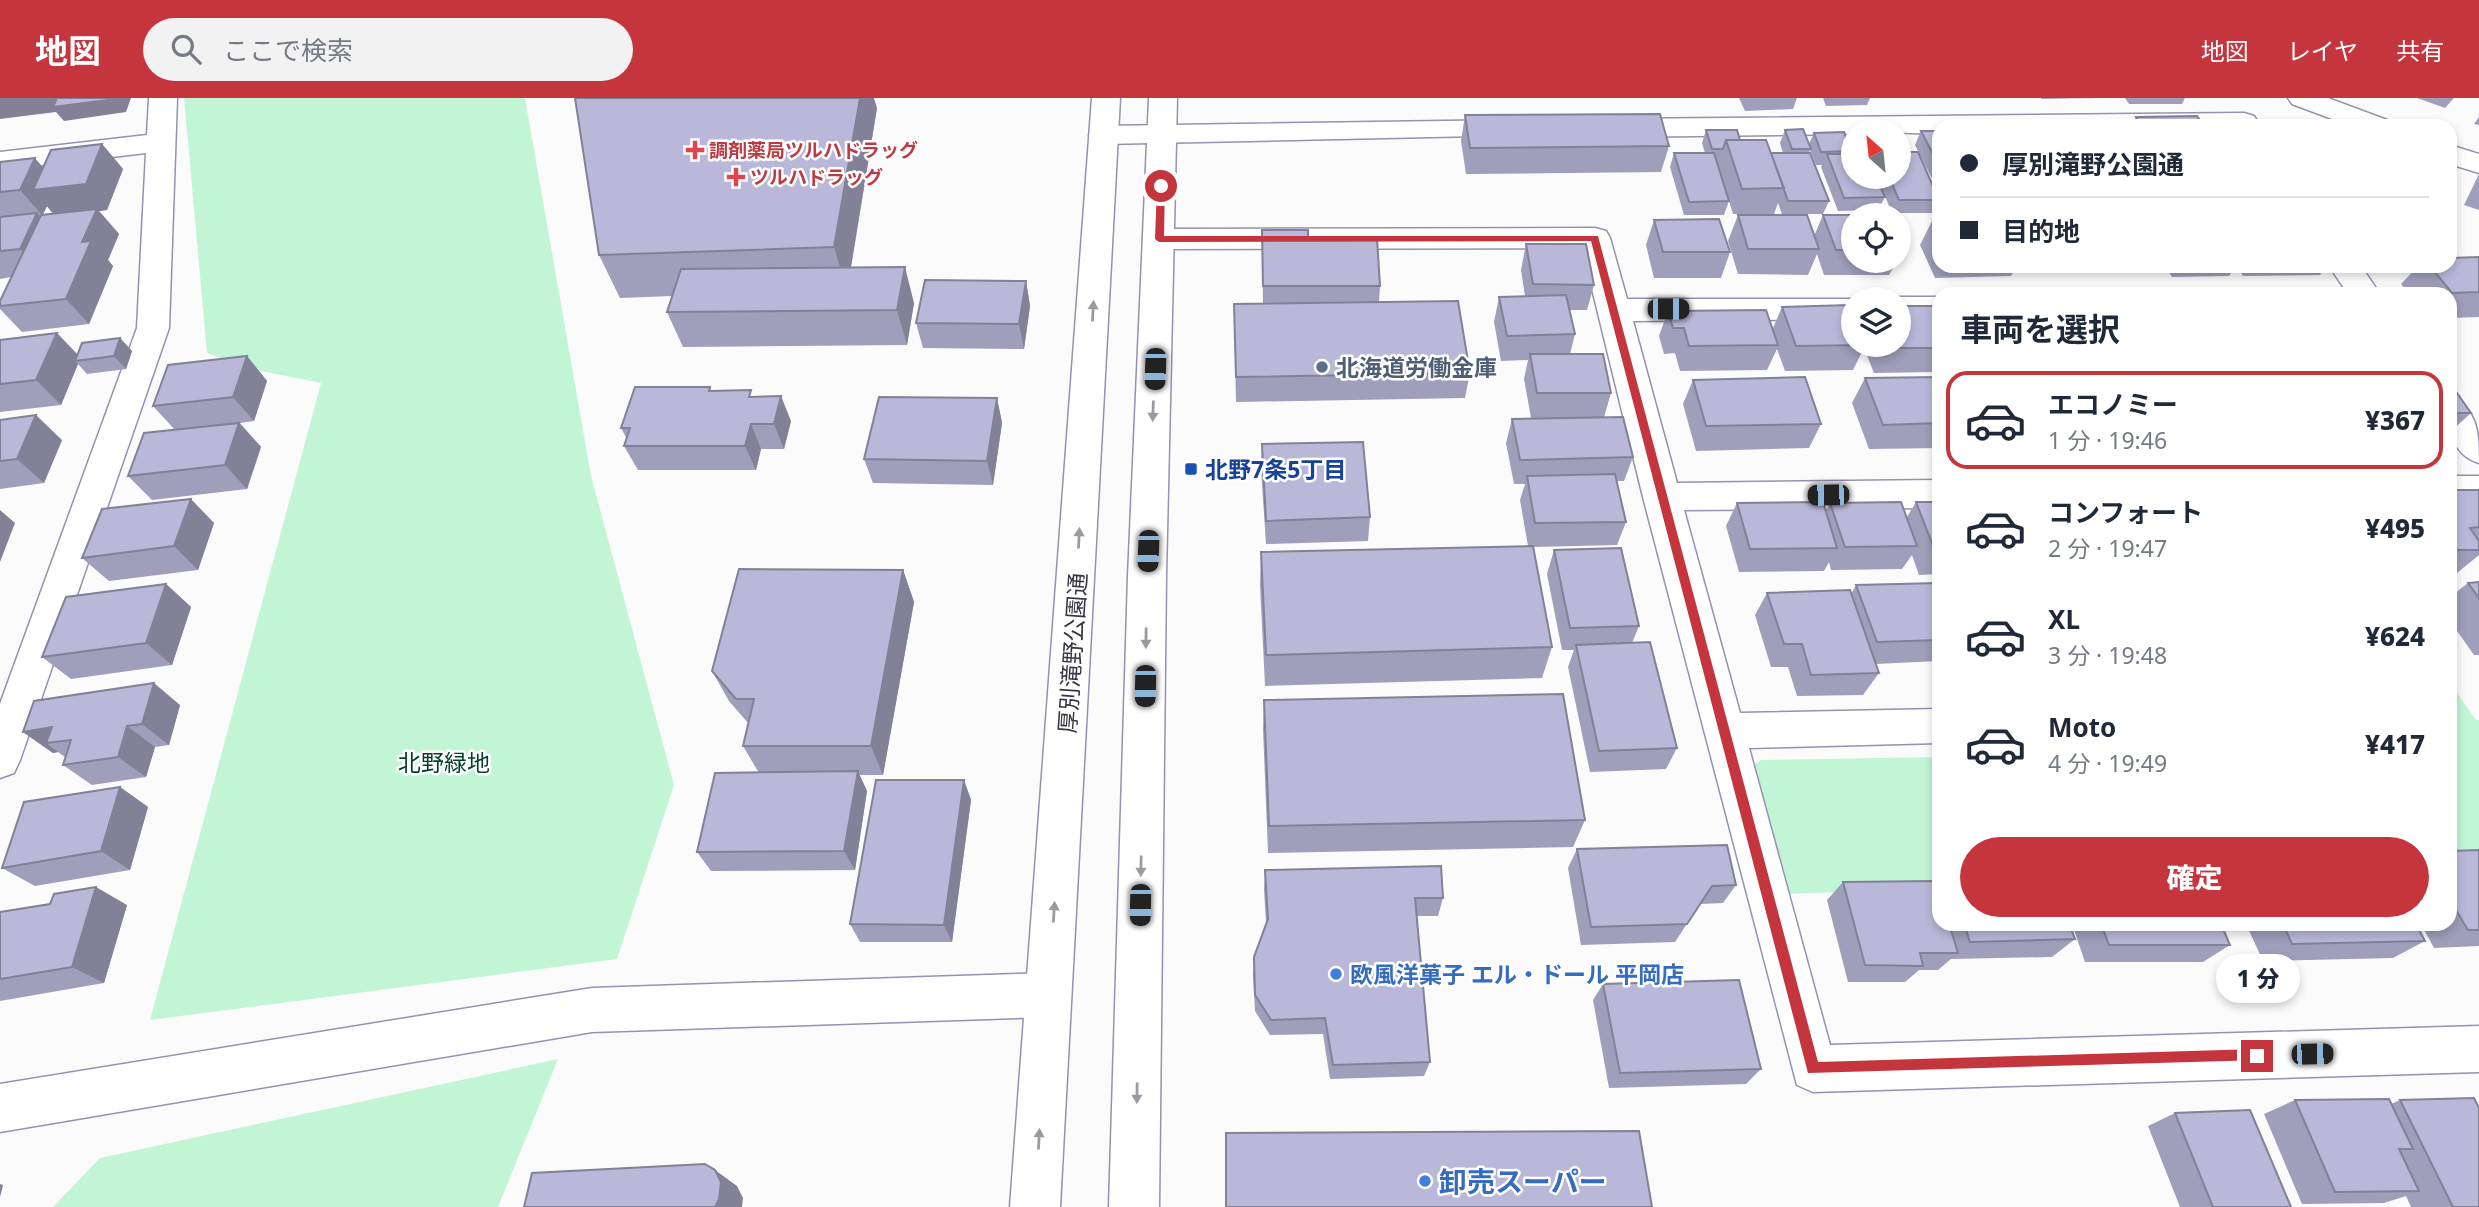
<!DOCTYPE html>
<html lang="ja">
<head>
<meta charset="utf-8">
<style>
  :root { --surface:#fff; --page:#f2f2f3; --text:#1f2937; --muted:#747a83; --line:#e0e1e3; --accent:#c5353d }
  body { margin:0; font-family:"Noto Sans","Noto Sans JP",sans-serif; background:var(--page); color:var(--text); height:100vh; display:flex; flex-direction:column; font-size:26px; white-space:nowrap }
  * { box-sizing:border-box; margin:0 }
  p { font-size:23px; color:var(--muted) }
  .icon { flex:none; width:38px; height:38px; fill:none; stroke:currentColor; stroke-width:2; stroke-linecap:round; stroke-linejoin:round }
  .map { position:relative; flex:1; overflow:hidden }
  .details { position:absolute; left:1932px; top:189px; width:525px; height:644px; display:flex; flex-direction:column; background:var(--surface); border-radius:21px; box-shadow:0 4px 10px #0003 }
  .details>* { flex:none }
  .banner { position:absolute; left:1932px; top:21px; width:525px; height:154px; border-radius:21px; box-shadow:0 4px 10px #0003; display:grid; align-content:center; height:154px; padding:0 28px; background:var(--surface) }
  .needle { width:46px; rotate:333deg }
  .buttons { position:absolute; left:1841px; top:21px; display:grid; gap:14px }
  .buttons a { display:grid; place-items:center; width:70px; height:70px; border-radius:50%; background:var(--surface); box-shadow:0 4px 10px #0003; font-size:35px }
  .end { position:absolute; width:32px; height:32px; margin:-16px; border:9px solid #c5353d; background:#fff; box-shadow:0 0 0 4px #fff }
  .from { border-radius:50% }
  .bubble { position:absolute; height:49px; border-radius:24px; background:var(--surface); box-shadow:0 4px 10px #0003; font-size:23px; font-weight:800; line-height:49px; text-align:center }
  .car { position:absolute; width:21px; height:42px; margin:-21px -10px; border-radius:9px; box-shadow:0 0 5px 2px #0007; background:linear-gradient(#222 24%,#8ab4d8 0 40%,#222 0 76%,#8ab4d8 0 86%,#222 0) }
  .banner b { display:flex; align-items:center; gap:24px; height:66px; font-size:26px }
  .banner b+b { border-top:2px solid var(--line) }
  .banner i { width:18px; height:18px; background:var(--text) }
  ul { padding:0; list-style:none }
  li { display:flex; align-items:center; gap:21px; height:98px; margin:0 14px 10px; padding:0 14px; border:4px solid transparent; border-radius:21px }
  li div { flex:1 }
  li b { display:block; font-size:26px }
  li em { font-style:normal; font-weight:800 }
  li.active { border-color:var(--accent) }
  li>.icon { width:63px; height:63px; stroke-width:1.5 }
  h2 { padding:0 28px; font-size:32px; line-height:84px }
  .action { display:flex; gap:14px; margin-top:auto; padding:14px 28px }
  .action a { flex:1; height:80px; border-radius:42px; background:var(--accent); color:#fff; font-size:28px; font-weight:800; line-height:80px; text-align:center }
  header { display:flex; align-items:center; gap:42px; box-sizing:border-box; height:98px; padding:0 35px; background:var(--accent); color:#fff }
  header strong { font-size:33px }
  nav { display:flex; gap:38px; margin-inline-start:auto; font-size:24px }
  .search { width:490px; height:63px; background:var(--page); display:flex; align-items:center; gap:18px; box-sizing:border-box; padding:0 24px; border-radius:38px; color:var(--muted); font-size:26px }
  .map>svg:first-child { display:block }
  .green { fill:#c2f5d5 }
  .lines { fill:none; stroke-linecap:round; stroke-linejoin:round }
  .street-casing { stroke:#9591b0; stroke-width:3 }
  .secondary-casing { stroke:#9591b0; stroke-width:3 }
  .street { fill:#fff; fill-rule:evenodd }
  .secondary { fill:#fff; fill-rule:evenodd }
  .wall { fill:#9f9ebb; fill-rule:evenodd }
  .shaded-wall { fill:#828198 }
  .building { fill:#b9b8d9; stroke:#828198; stroke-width:2 }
  .oneway { fill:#9c9aa1 }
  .route { fill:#c5353d }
  .health-dot { fill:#e0444e; stroke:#fff; stroke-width:2.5 }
  .service-dot { fill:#5c6f8a; stroke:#fff; stroke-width:2.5 }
  .transit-dot { fill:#1a4fb4; stroke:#fff; stroke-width:2.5 }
  .shop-dot { fill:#3f7fe0; stroke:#fff; stroke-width:2.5 }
  .labels { text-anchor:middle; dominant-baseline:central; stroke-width:5; stroke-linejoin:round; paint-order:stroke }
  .far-health-label { font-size:19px; font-weight:bold; fill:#be3a42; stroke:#fff; text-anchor:start }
  .service-label { font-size:23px; font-weight:bold; fill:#4e5e75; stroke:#fff; text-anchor:start }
  .transit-label { font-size:23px; font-weight:bold; fill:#164399; stroke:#fff; text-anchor:start }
  .street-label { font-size:23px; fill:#383643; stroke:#fff }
  .park-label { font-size:23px; fill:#033f24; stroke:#fff }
  .shop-label { font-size:23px; font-weight:bold; fill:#366cbe; stroke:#fff; text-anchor:start }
  .near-shop-label { font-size:28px; font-weight:bold; fill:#366cbe; stroke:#fff; text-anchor:start }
</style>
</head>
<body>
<header>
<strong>地図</strong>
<div class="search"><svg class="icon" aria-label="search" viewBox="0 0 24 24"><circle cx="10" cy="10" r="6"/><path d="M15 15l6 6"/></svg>ここで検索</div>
<nav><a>地図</a><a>レイヤ</a><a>共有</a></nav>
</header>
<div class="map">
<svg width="2479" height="1109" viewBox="0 0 2479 1109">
  <rect width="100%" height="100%" fill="#fbfbfb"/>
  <!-- green -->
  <path class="green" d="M184,0H525L591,378L674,687L617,861L150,922L321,285L247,270L207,255Z
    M2450,585L2476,622H2479V760L2450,761Z
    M1939,659V791L1783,796L1747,672L1761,662Z
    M558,961L498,1109H53L100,1060Z"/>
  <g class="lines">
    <!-- street casing -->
    <g class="street-casing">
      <path id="street" d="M149,0H177L169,230L20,662L14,675L0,680V606L137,230L146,55L0,72V54L147,37Z
        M2288,0H2328L2387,22L2391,28H2351L2292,6Z
        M2244,15L2254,18L2258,24L2255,28H1939V36L1853,33V36L1613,39L1603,36L1599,30L1603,24L1613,21Z
        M1514,22L1524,25L1528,31L1524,37L1103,46L1093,43L1089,37L1093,31L1103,28Z
        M2450,47L2479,56V75L2450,66Z
        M1595,130L1606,133L1610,140L1627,201H1861H1853V221L1633,223L1677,385L1939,382V410L1684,412L1740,615L1939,611V645L1749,650L1830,947L2479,928V974L1813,994L1797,987L1643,399L1582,150L1159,151L1148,148L1144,141L1148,134L1159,131Z
        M2329,168H2361L2380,196H2348Z
        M1899,199H1939V221H1899V201H1891Z
        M2450,301C2479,310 2479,338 2479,365C2449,356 2450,328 2450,301Z
        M2450,378H2479V404H2450Z
        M1048,875L1064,882L1071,897L1064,912L1048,919L592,934L0,1034V986L592,890Z"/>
    </g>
    <!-- secondary casing -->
    <g class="secondary-casing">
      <path id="secondary" d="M1092,0H1120L1060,1109H1010Z
        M1149,0H1177L1166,478L1159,1109H1109L1128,478Z"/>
    </g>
    <!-- street -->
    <use href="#street" class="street"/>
    <!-- secondary -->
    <use href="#secondary" class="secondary"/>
  </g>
  <!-- wall -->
  <path class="wall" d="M1739,0H1797L1793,11L1745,13Z
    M1823,0H1870L1867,7L1826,8Z
    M2041,0H2097L2041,1Z
    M2125,0H2185L2182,6H2129Z
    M2417,0H2454L2445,10Z
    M877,10L851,170L914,205L907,247L683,249L667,214L672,198L620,200L599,157Z
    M1465,17L1669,48L1661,74L1466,76L1461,43Z
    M2136,19L2204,28H2130Z
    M2479,19V27L2474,26Z
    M1706,32L1740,42L1771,55H1783L1780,45L1785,32L1809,46L1814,35L1852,53L1851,56L1885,99L1878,112L1838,113L1821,69L1822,67H1816L1810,52L1809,55L1829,103L1823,116H1782L1778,105L1774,116H1733L1729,103L1724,117H1684L1670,69L1674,55H1705L1702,45Z
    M1921,33H1939V95L1915,47Z
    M1899,34L1908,52V54L1939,100V103L1933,115H1892L1877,79H1899Z
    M102,46L123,71L107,112L99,113L119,136L108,162L113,168L89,226L22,234L0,211V203L11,179L0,181V64L43,70ZM47,108L53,116L43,117Z
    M2479,76V112L2464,107Z
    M1738,117L1814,138L1823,117H1853V163H1897L1889,177H1824L1817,156L1808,177L1738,176L1728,143Z
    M1933,121H1939V168H2017L2011,178L1935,180L1920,147Z
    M1654,122L1730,154L1721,180H1654L1646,147Z
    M1262,132L1308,141L1380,188L1379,204L1470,275L1465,300L1236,304L1234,206L1263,205Z
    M1526,146L1594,187L1587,212H1569L1575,236L1570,256L1611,295L1604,319L1633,359L1624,383H1617L1626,424L1617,447L1533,449L1552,549L1542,580L1265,588L1260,487L1261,454L1528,448L1520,402L1525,386H1514L1506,345L1512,321L1531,320L1524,281L1528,262L1501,263L1494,224L1499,199L1525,198L1521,172Z
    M2479,159V219L2450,220V196H2409L2401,186L2418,168H2450Z
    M2034,168H2126L2123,173L2037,174Z
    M2165,168H2236L2229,178L2172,179Z
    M2237,168H2327L2320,177L2243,178Z
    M1026,183L1030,208L1024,251L923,250L916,225Z
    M1782,209L1853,247H1899L1939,224V268L1935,274L1874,275L1864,250L1853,272L1785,273L1777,251L1767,272L1680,273L1675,255L1664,256L1659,238L1668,213L1773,230Z
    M57,235L77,257L120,240L132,253L126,271L87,276L78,266L61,307L0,314V242Z
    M247,258L267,283L254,323L240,325L261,349L247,391L152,402L128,378L175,332L153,308Z
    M1939,279V350L1869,351L1852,305L1865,280Z
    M1693,282L1821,326L1809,350L1696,353L1683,306Z
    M2450,285L2471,315L2450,334Z
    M710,289L711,293L754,299L791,323L784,351H761L756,372H638L624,348L627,341L621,330Z
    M997,300L1002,325L993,387L873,385L864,361Z
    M0,322L62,342L44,385L0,391Z
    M1262,346L1370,419L1368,443L1266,446L1261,371Z
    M2450,392H2479V457L2457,475H2450Z
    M1916,404H1939V476L1919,477L1912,457L1902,471L1831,472L1829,464L1824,473L1739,474L1726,428L1737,405L1826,413L1830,405L1907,419Z
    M214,425L198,472L109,483L82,460Z
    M1554,452L1639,528L1632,545L1677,650L1666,671L1590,674L1568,569L1574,552H1562L1547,476Z
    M903,472L914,504L883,677H859L867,693L855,772L711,773L697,754L759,675L743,648L748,625L729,603L712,573Z
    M2479,484V557H2474L2450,523V499L2468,485Z
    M166,486L191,509L172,567L71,581L42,559Z
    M1856,487L1939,542V563L1875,566L1879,575L1863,597L1797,598L1788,569H1771L1755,517L1767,495L1851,496Z
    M1264,602L1585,722L1573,749L1268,755L1263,631Z
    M180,607L169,647L155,649L146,679L92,687L63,667L65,659L58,654L53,655L23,634Z
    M964,682L971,702L952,844H860L850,826Z
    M120,689L148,709L130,772L35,788L2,770Z
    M1577,751L1736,787L1723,805L1700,806L1675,844L1581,847L1568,770Z
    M2479,752V848L2434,850L2421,826H2450V753Z
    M1265,772L1443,800L1438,818H1416L1430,964L1424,978L1330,981L1323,936L1270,937L1255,913L1253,876L1254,859L1266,825L1264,791Z
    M1843,784L1938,790L1939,789V826H2069L2075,841L2052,859L1951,861L1938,872H1919L1905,884H1848L1827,802Z
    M127,807L104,885L0,903V814Z
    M2072,826H2221L2230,847L2203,864H2085Z
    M2246,826H2416L2425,843L2393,860L2263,863Z
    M1603,886L1761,971L1746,986L1609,990L1593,902Z
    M2295,1002L2391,1006L2400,1002L2479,1109H2411L2406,1098L2384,1105L2302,1106L2264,1016Z
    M2175,1015L2291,1109H2180L2148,1028Z"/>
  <!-- shaded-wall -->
  <path class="shaded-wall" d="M0,0H131L126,14L64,23L56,14L0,21Z
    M860,0H874L877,10L847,192L834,149Z
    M102,46L123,71L107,112L99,113L119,136L108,162L113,168L89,226L66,201L55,118L47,108L42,117L20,92L35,60L57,86Z
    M37,115L60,140L43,176L20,151Z
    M905,169L914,205L907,247L897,212Z
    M1026,183L1030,208L1024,251L1019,226Z
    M57,235L81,260L75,263L78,266L61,307L36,282Z
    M120,240L132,253L126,271L114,258Z
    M247,258L267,283L254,323L233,299Z
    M781,298L791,323L784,351L774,326Z
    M997,300L1002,325L993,387L987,363Z
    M36,317L62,342L44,385L17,361Z
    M239,325L261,349L247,391L225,367Z
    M751,326L761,351L756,372L745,348Z
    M191,401L214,425L198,472L174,448Z
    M0,412L15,425L0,464Z
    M903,472L914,504L883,677L871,648Z
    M166,486L191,509L172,567L146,545Z
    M154,585L180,607L169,647L142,626Z
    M127,628L155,649L146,679L118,659Z
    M52,629L46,645L58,654L53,655L23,634Z
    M858,673L867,693L855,772L844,753Z
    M964,682L971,702L952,844L944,827Z
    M120,689L148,709L130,772L101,753Z
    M96,789L127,807L104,885L72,869Z
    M715,1072L737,1088L743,1100L742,1109H715Z
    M0,1086L3,1087L0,1099Z"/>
  <!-- building -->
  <path class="building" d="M57,0H116V1L53,9Z
    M575,0H860L834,149L599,157Z
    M1660,16L1669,48L1470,50L1465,17Z
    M2197,18L2204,28H2141L2136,19Z
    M2426,27L2427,28H2381Z
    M1803,31L1811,51H1792L1785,32Z
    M1706,32H1737L1740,42H1726L1723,51H1712Z
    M1921,33H1939V68Z
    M1844,34L1852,53L1821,54L1814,35Z
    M1899,34H1901L1908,52H1899Z
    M1726,42H1766L1784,90L1742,91Z
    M102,46L86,86L33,92L51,52Z
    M1899,54H1918L1939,102H1899L1889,79H1899Z
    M1674,55H1714L1729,103L1689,104Z
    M1771,55H1810L1829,103H1788Z
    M1827,56H1853V79H1876L1885,99L1844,100Z
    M35,60L20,92L0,94V64Z
    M97,111L82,144L91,143L66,201L0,208V203L41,117Z
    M37,115L20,151L0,153V119Z
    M1738,117H1807L1819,151H1748Z
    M1823,117H1888H1853V152H1836Z
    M1719,121L1730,154H1663L1654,122Z
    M1933,121H1939V133Z
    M1262,132H1308V141L1377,140L1380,188H1263Z
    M1526,146H1586L1594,187L1533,186Z
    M2479,159V194L2452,195L2430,168H2450V160Z
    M905,169L897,212L667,214L681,171Z
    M925,182L1026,183L1019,226L916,225Z
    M1566,197L1575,236L1507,238L1499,199Z
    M1458,203L1470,275L1236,279L1234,206Z
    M1850,207L1853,215V247H1863L1796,248L1782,209Z
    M1899,208H1932L1939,224V250H1887L1885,247H1899Z
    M1766,212L1778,247L1689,248L1684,230H1673L1668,213Z
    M57,235L36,282L0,286V242Z
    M120,240L114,258L75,263L82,245Z
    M1530,256H1603L1611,295H1537Z
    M247,258L233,299L153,308L168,267Z
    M1805,279L1821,326L1706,328L1693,282Z
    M1939,279V325L1883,327L1865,280Z
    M2450,285L2471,315H2450Z
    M635,289H710L709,293L751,292L749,299L781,298L774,326H751L745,348H624L630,330H621Z
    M879,299L997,300L987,363L864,361Z
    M36,317L17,361L0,363V322Z
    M1623,319L1633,359L1520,362L1512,321Z
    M239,325L225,367L128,378L144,335Z
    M1363,344L1370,419L1266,423L1262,346Z
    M1615,376L1626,424L1535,425L1527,378Z
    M2450,392H2479V429L2470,430L2479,443V452H2450Z
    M191,401L174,448L82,460L102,411Z
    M1823,404L1837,450L1750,451L1737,405Z
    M1901,404L1917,448L1845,449L1830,405Z
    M1916,404H1939V453H1935Z
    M1533,448L1552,549L1266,557L1261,454Z
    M1621,450L1639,528L1570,530L1554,452Z
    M739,471L903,472L871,648H743L754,601H736L712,573Z
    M2479,484V500L2468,485Z
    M1939,485V542L1877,544L1856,487Z
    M166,486L146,545L42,559L66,499Z
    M1850,492L1879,575L1811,577L1802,546H1784L1767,495Z
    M1650,544L1677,650L1599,653L1576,547Z
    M154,585L142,626L127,628L118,659L63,667L71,642L46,645L52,629L23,634L34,603Z
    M1563,596L1585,722L1269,728L1264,602Z
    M858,673L844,753L697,754L715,675Z
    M876,682H964L944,827L850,826Z
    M120,689L101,753L2,770L24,704Z
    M1727,747L1736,787L1712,788L1687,826L1591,829L1577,751Z
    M2479,752V832H2468L2450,802V753Z
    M1441,768L1443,800H1415L1430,964L1333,967L1325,920L1271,922L1255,897L1254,859L1268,821L1265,772Z
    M1935,783L1939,795V826H1949L1958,855H1920L1923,868L1865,867L1843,784Z
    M96,789L72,869L0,881V814L50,806L54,796Z
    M1964,826H2069L2075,841L1970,844Z
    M2101,826H2221L2230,847H2109Z
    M2283,826H2416L2425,843L2292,846Z
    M1739,882L1761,971L1620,975L1603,886Z
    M2474,1000L2479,1010V1109H2453L2400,1002Z
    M2389,1001L2413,1051H2399L2419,1093L2335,1094L2295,1002Z
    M2250,1012L2291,1109H2213L2175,1015Z
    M1639,1033L1652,1109H1226V1035Z
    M705,1066L715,1072L721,1084L719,1101L715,1109H524L532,1075Z"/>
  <!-- one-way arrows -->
  <defs><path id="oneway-solid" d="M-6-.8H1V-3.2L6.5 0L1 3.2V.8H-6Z" transform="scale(1.75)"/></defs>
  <g class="oneway">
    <use href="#oneway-solid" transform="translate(1093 213) rotate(-87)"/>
    <use href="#oneway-solid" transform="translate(1153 313) rotate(92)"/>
    <use href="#oneway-solid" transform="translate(1079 440) rotate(-87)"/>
    <use href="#oneway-solid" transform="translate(1146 540) rotate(91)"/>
    <use href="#oneway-solid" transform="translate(1141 768) rotate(91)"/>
    <use href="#oneway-solid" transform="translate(1054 814) rotate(-86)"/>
    <use href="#oneway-solid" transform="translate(1137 995) rotate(91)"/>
    <use href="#oneway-solid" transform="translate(1039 1041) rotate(-87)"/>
  </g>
  <!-- route -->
  <path class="route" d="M1161,85L1165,88L1164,138H1598L1818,964L2257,951L2262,953V962L1808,975L1591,143L1159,144L1155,141L1157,88Z"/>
  <!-- markers -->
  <g class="health-dot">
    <path d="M691.5 41.5h7v7h7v7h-7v7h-7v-7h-7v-7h7z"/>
    <path d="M732.5 68.5h7v7h7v7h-7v7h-7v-7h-7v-7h7z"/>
  </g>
  <circle class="service-dot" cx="1322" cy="269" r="7"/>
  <rect class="transit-dot" x="1184" y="364" width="14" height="14" rx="3.5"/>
  <g class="shop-dot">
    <circle cx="1336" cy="876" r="7"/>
    <circle cx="1425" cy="1083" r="7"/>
  </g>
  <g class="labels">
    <!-- far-health labels -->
    <g class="far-health-label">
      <text x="709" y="52">調剤薬局ツルハドラッグ</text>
      <text x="750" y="79">ツルハドラッグ</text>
    </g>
    <!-- service labels -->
    <g class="service-label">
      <text x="1336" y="269">北海道労働金庫</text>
    </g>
    <!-- transit labels -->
    <g class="transit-label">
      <text x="1205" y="371">北野7条5丁目</text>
    </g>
    <!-- street labels -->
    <g class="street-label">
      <text transform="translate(1072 555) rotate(-86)">厚別滝野公園通</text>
    </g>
    <!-- park labels -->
    <g class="park-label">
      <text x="444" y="664">北野緑地</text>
    </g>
    <!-- shop labels -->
    <g class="shop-label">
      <text x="1350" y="876">欧風洋菓子 エル・ドール 平岡店</text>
    </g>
    <!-- near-shop labels -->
    <g class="near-shop-label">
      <text x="1439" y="1083">卸売スーパー</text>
    </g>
  </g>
</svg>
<div class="buttons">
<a><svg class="needle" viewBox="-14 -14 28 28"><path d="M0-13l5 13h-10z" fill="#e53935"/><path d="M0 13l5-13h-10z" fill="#747a83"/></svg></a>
<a><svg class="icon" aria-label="locate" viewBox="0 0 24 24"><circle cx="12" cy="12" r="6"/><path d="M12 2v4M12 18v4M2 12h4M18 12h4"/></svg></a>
<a><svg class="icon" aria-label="layers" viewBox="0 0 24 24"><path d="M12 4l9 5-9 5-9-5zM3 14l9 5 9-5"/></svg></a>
</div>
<i class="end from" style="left:1161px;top:88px"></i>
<i class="end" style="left:2257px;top:958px"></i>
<div class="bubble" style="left:2216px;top:856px;width:84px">1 分</div>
<i class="car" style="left:1668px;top:211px;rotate:90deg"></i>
<i class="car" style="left:1155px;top:271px;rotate:182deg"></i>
<i class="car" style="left:1828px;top:397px;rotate:269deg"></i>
<i class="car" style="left:1148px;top:453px;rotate:182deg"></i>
<i class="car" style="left:1145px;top:588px;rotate:181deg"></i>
<i class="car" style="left:1140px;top:807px;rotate:181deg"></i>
<i class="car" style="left:2312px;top:956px;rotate:89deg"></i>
<div class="banner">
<b><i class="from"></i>厚別滝野公園通</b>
<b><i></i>目的地</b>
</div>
<section class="details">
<h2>車両を選択</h2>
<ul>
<li class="active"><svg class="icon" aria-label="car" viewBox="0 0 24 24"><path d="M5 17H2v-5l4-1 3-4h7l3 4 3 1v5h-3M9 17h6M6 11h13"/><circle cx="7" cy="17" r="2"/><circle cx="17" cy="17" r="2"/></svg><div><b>エコノミー</b><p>1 分 · 19:46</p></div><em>¥367</em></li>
<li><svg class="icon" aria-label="car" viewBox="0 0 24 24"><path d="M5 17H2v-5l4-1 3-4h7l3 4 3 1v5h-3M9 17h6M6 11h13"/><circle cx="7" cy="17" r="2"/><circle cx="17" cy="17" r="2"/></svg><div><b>コンフォート</b><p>2 分 · 19:47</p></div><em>¥495</em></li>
<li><svg class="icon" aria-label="car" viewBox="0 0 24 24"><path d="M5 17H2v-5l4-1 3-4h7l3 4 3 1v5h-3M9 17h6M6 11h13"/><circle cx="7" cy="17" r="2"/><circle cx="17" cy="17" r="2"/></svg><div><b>XL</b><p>3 分 · 19:48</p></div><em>¥624</em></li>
<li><svg class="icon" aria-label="car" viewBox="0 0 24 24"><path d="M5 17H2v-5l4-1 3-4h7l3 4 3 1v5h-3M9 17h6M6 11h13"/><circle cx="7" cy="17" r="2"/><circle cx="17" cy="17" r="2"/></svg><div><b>Moto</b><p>4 分 · 19:49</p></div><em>¥417</em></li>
</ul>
<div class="action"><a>確定</a></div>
</section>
</div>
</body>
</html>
